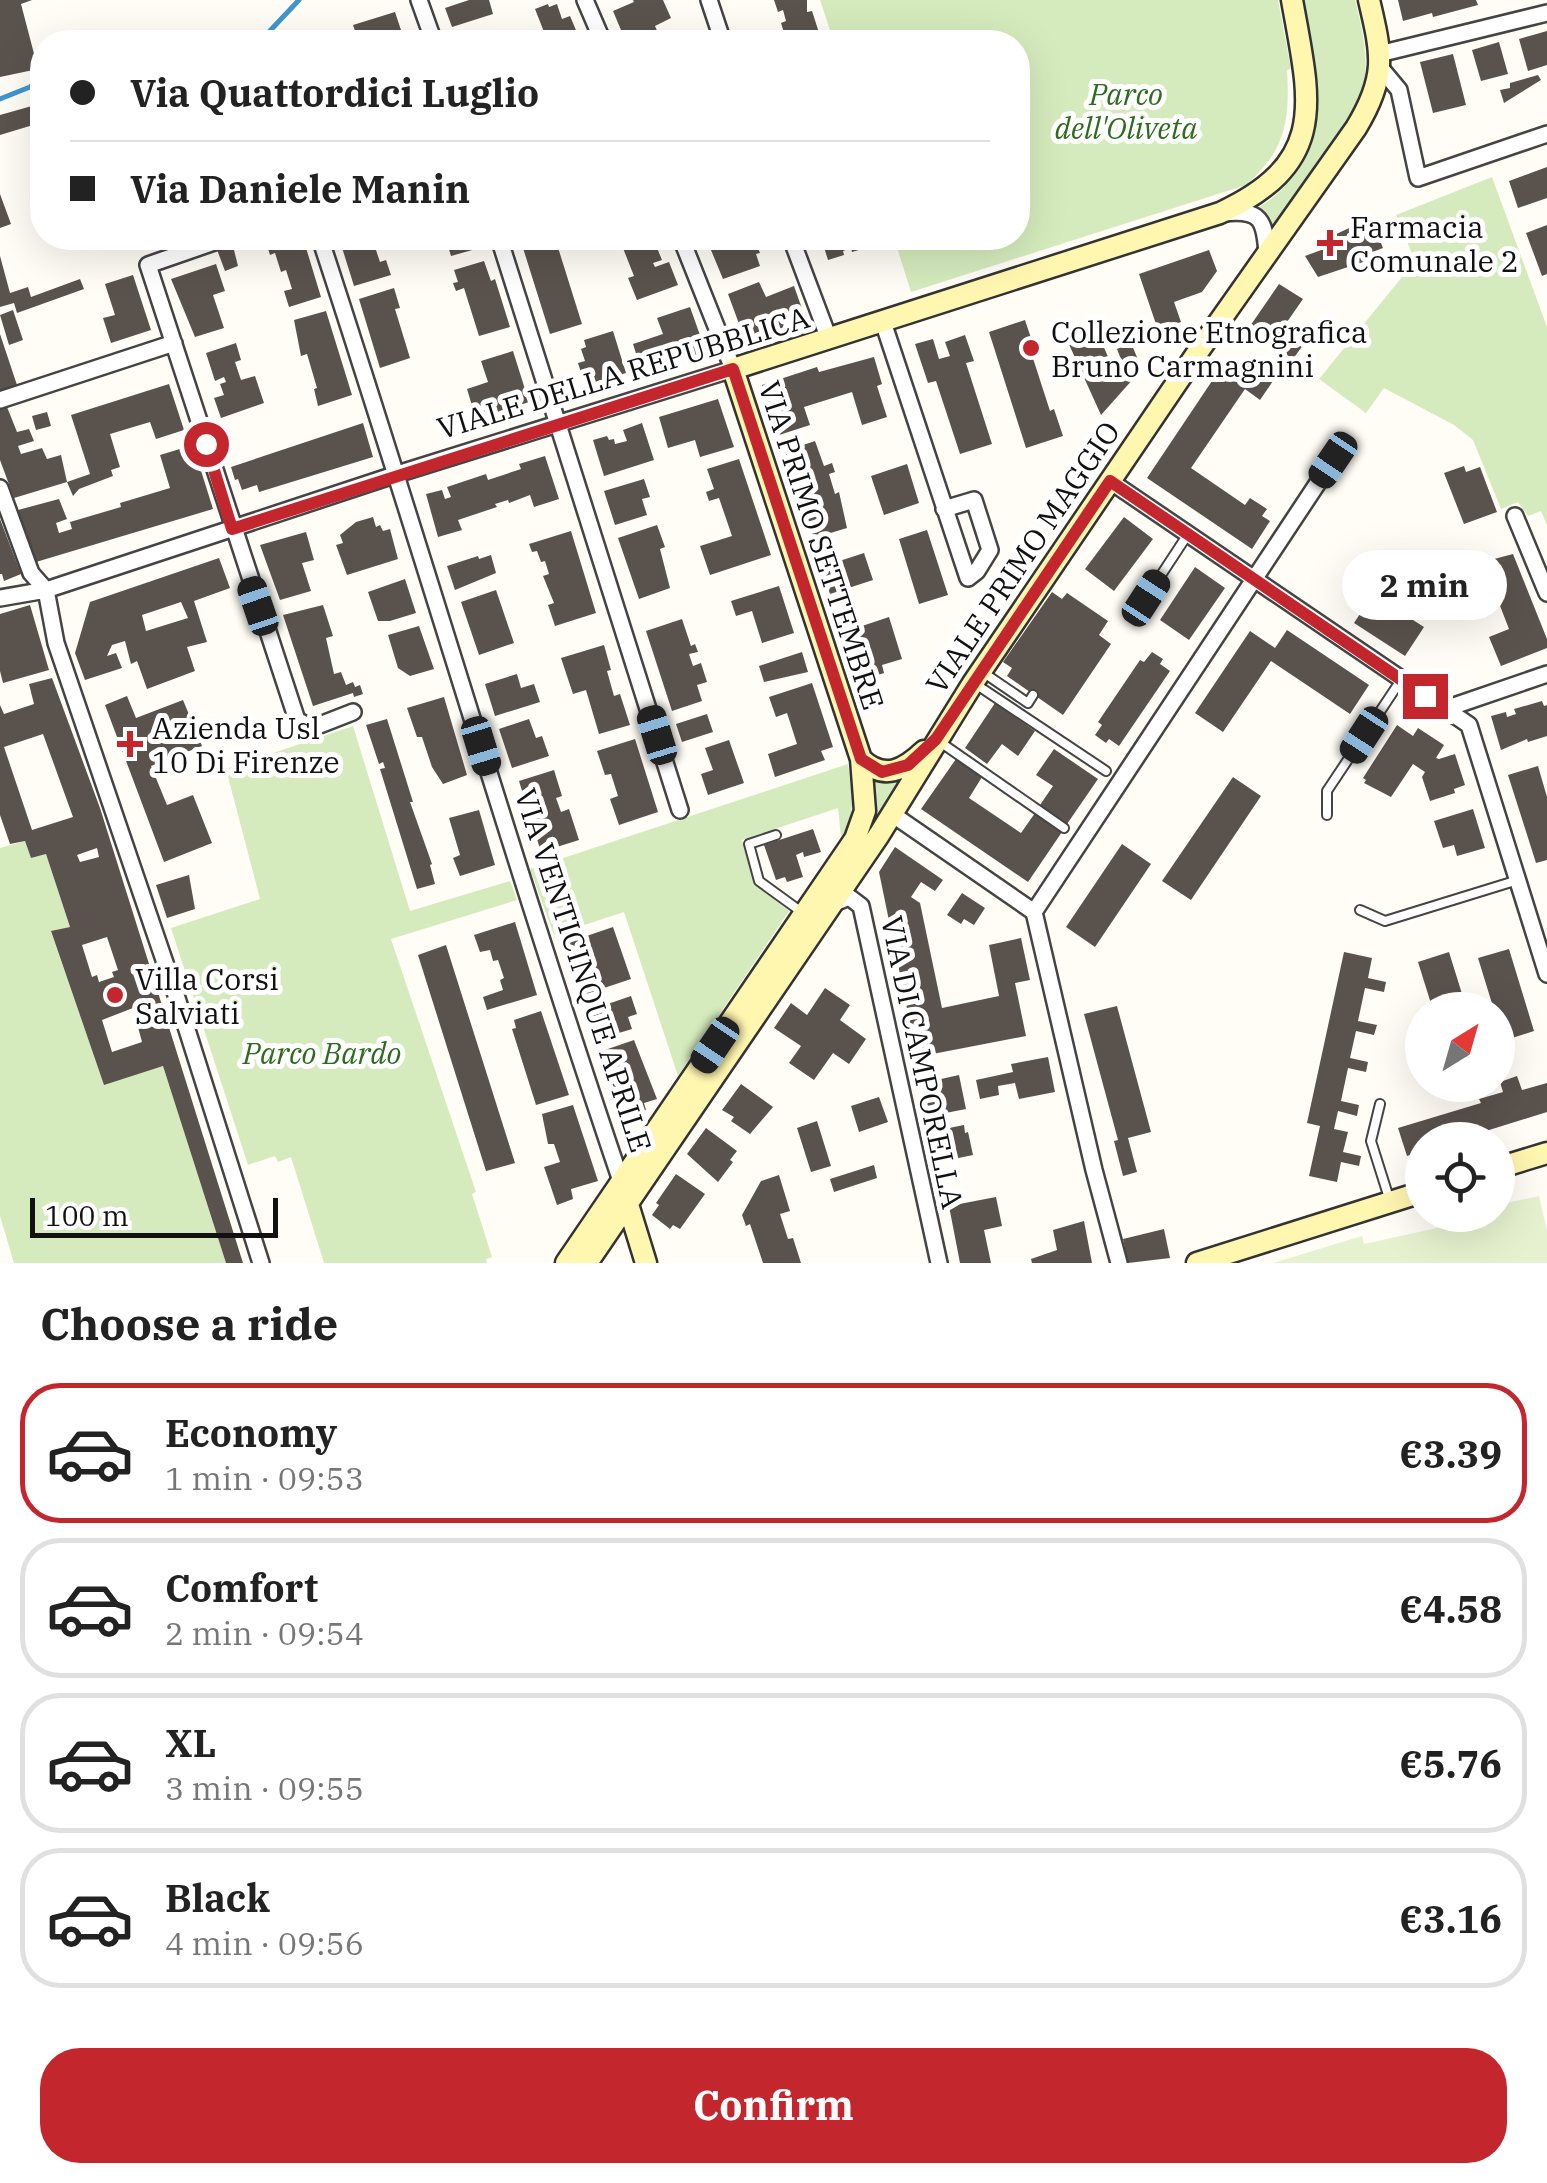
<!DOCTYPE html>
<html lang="en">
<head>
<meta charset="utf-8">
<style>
  :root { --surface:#fff; --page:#f2f2f2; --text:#222; --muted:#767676; --line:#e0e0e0; --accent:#c4262e }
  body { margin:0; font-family:"IBM Plex Serif",serif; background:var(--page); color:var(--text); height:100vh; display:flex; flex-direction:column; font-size:38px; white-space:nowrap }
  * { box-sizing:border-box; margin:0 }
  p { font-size:32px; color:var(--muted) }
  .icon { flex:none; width:55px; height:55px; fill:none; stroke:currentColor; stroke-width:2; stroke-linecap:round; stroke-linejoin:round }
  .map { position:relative; height:1263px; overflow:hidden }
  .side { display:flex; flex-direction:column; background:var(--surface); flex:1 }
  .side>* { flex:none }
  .top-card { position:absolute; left:30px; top:30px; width:1000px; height:220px; border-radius:40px; box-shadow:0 10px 40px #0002; display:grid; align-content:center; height:220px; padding:0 40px; background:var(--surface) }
  .needle { width:65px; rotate:37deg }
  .fabs { position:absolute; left:1405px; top:992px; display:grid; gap:20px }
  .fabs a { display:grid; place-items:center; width:110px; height:110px; border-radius:50%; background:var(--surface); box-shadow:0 10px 40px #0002; font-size:50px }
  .scale { position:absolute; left:30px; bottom:25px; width:248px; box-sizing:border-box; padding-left:10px; border:5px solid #111; border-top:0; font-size:28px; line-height:35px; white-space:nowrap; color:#111; -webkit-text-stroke:8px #fff; paint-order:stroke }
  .end { position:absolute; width:45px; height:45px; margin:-22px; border:12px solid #c4262e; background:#fff; box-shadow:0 0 0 5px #fff }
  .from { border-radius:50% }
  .bubble { position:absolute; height:70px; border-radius:35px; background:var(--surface); box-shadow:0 10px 40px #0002; font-size:32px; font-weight:800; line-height:70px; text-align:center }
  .car { position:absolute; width:30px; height:60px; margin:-30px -15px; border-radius:12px; box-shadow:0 0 8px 2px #0007; background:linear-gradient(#222 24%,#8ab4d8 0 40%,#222 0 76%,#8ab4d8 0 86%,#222 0) }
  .top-card b { display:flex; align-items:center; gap:35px; height:95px; font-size:38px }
  .top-card b+b { border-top:2px solid var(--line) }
  .top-card i { width:25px; height:25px; background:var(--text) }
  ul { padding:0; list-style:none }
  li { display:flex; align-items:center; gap:30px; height:140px; margin:0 20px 15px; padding:0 20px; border:5px solid var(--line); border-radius:40px }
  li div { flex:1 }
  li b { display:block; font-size:38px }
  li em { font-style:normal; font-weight:800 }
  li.active { border-color:var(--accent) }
  li>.icon { width:90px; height:90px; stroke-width:1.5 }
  h2 { padding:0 40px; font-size:45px; line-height:120px }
  .action { display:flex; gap:20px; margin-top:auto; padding:20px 40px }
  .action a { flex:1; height:115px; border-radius:40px; background:var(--accent); color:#fff; font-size:40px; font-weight:800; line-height:115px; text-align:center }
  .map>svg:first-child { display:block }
  .green { fill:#d5ebbd }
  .pitch { fill:#e6f2cf }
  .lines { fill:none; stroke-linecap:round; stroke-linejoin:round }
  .stream { stroke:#3f96cf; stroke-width:5 }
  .building { fill:#5a524d; fill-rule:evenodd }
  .lane-casing { stroke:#444; stroke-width:12 }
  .street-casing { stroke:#444; stroke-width:20 }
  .secondary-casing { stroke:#333; stroke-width:25 }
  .lane { stroke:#fff; stroke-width:8 }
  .street { stroke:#fff; stroke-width:15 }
  .secondary { stroke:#fff6b0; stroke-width:20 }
  .route { stroke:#c4262e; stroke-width:12 }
  .poi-dot { fill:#c4262e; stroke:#fff; stroke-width:4 }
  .labels { text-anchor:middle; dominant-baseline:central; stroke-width:10; stroke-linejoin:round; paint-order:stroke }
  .park-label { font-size:30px; font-style:italic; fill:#2f6b1f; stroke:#fff }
  .poi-label { font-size:30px; fill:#111; stroke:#fff; text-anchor:start }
  .street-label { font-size:30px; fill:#111; stroke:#fff }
</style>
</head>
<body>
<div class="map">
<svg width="1547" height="1263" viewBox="0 0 1547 1263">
  <rect width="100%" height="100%" fill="#fffdf5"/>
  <!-- green -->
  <path class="green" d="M820,0H1278L1291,69L1287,70C1290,120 1286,150 1246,185L911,292L894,238H1018V42H834Z
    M1302,0H1355C1365,39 1371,70 1359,109L1273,235L1269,220L1259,207C1335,162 1315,72 1302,0Z
    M1492,177L1547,327V525L1541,511L1528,516L1518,502L1501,509L1473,440L1454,425L1384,388L1366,413L1319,379L1415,261L1396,215Z
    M353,726L410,911L510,881L517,900L391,939L476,1192L472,1194L492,1257L486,1259L487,1263H324L291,1157L278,1162L275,1156L248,1165L171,928L260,899L226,769Z
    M848,764C851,790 858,816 841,837L838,808L742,840L754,883L789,911L678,1076L624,912L554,935L530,869Z
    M905,778L875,827L872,825L876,815L871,780Z
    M25,841L31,858L46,854L70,927L51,932L104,1084L163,1066L226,1263H14L0,1216V848Z"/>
  <!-- pitch -->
  <path class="pitch" d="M1539,1196L1547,1231V1263H1273L1362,1236L1364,1244L1455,1224L1454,1215H1498V1205Z"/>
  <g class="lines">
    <!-- stream -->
    <path class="stream" d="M122,42L165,34L224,42
      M251,42L266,35L299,0
      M0,99L30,87L42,77"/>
  </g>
  <!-- building -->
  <path class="building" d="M0,0H32L21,4L38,69L0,77Z
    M469,0H489L493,14L452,27L445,8Z
    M633,0H663L671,18L655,26L662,42H626L613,11L634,2Z
    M774,0H807V12L812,11L822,42H787L781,23L786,21L783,10L778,12Z
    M1398,0H1476L1478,5L1433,17L1432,13L1403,21Z
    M548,4L549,7L557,4L562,19L570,16L581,42H548L535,9Z
    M395,12L405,42H359L353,25Z
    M1547,31V65L1528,71L1519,39Z
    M490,33L493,42H463Z
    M1499,42L1508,74L1481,81L1472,50Z
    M1453,54L1466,105L1433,113L1420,62Z
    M1538,75L1541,80L1504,103L1500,90L1510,88V83Z
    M39,104L42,116L31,120L33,125L0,135V115Z
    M1547,167V198L1518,208L1509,181Z
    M0,194L11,224L0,228Z
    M1371,218L1383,248L1367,254L1369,260L1318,277L1305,256L1324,249L1321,241Z
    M1547,225V274L1542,276L1526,233Z
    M271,238H303L321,297L289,307L284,291L292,289L286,270L281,272L275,253L270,255L265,239Z
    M339,238H372L380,262L386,260L391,275L354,286Z
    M448,238H480L483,247L451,256L446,240Z
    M555,238L582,324L550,334L523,248Z
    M619,238H653L662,260L653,263L655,267L669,262L678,285L637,300L628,278L634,276Z
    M706,238H754L760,253L756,254L760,266L723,279Z
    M821,238H880L882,243L852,252L851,248L843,251L844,255L828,260Z
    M232,242L238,266L225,271L216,247Z
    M1209,250L1217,271L1202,292L1174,302L1181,322L1158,330L1139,274Z
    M0,256L10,293L28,287L31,297L80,279L84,289L17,313L14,303L0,307Z
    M484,261L491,281L495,279L510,327L479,336L464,288L456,291L453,283L458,282L454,270Z
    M216,264L225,291L213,295L224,328L195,337L171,279Z
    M133,275L151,330L111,343L103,318L115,315L105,284Z
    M759,282L766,297L794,286L806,320L745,340L728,294Z
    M1279,284L1303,299L1287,322L1309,337L1293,359L1248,329Z
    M394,288L400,308L395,309L410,358L380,368L359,299Z
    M690,307L706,352L642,372L633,344L663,334L657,318Z
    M13,310L23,340L9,345L0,315Z
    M326,311L352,395L318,406L314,389L317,388L307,354L301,356L294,320Z
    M1025,320L1034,347L1030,349L1050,411L1054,409L1063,436L1026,448L989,332Z
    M613,331L626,373L585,385L578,363L585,361L581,349L586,347L584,340Z
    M1097,331L1114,371L1124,367L1117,349L1131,343L1142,369L1101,415L1067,340Z
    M0,334L18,388L0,394Z
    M965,335L974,361L966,363L992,444L960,454L936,381L928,383L915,344L933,339L939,359L950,356L945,342Z
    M236,343L241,360L235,362L241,380L255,376L264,403L221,418L214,398L224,395L220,384L226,382L224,377L215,381L206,353Z
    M513,351L529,402L476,419L467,389L488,382L481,361Z
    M874,357L882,384L877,386L887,417L862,425L852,392L804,407L810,425L779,435L762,385L817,367L819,372Z
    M1248,360L1275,378L1260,400L1245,389L1191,468L1245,505L1250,498L1267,509L1262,516L1270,521L1252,549L1147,478L1220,369L1235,379Z
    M169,384L184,430L156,439L150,422L110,434L120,467L111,470L113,476L79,489L73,496L67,482L90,474L71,415Z
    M718,399L734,447L700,457L695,440L668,448L659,417Z
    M7,407L17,432L29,429L34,441L18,446L21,454L42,448L47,459L61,455L67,482L14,498L0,460V409Z
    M47,412L51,426L36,430L32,416Z
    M363,423L373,457L259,492L257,485L242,490L238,479L235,480L231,467Z
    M642,423L654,460L604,476L593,440L607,436L609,440L614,439L615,444L627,441L623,430Z
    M815,441L824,466L832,463L835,472L829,474L835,494L839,492L847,528L814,538L785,451Z
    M193,445L213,509L36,562L18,510L59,499L67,519L56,523L59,533L72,529L70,522L121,507L120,503L170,488L160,455Z
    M545,456L559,499L534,507L530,495L509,503L508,500L495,504L497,507L458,520L462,530L438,537L426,494L442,490L445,499L451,497L447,487L486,474L488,480L521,469L519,464Z
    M739,459L771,555L710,575L700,546L732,536L719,498L709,501L706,492L714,489L707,469Z
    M907,464L919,503L884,515L871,476Z
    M1464,466L1466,472L1480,467L1497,512L1464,524L1444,473Z
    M644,479L650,497L642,499L647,515L615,525L604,491Z
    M373,517L376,527L380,525L383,531L390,529L398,559L347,575L336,545L343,543L340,535L356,522Z
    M1124,517L1153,539L1114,591L1085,569Z
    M0,519L21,574L4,581L2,574H0Z
    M657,525L665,547L660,549L670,588L639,599L618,538Z
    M927,530L948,595L919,604L899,539Z
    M571,531L596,613L555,626L548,605L554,603L543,576L549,574L545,561L541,562L537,551L532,552L529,544Z
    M306,532L314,560L302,563L311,591L280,600L260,545Z
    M864,553L873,580L830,594L821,567Z
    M1513,554L1547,639V648L1501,666L1489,637L1509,629L1483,562Z
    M491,555L496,573L455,590L447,566L478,556L479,559Z
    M219,558L230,588L194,601L207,642L187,647L195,671L147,689L137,661L131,664L125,641L112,645L107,656L116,653L122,668L85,680L75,653L90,602ZM181,602L188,618L146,631L142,615Z
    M1195,567L1225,588L1189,640L1160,620Z
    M1386,574L1415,593L1402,613L1424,627L1405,656L1354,623Z
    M405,579L416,613L390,621H378L368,592Z
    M779,586L794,633L762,643L752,611L736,616L731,601Z
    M496,590L514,643L479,655L461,602Z
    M1052,592L1062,599L1067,593L1108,621L1099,635L1111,644L1063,715L1007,676L1012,668L1003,662Z
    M30,605L49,670L3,683L0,671V614Z
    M323,605L333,636L326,638L334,674L341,672L346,685L353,682L355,687L360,685L363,694L354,697L353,693L313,706L283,615Z
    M889,617L902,659L882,665L884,673L860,681L844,632Z
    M682,619L691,646L695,644L698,652L689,654L693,666L701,663L707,682L697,685L702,701L672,711L646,631Z
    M419,626L434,669L410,676L398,668L388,635Z
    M1287,630L1369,685L1350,714L1271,661L1223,732L1195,713L1250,631L1275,648Z
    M604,645L611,670L607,671L614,696L620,694L630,725L599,734L586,690L573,694L561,658Z
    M802,652L808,672L764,682L759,666Z
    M1152,652L1163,659L1160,664L1170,671L1119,746L1109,739L1106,743L1095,735L1102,725L1098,722L1140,660L1144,662Z
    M517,674L521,688L534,684L540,702L495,716L485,684Z
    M52,678L100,808L243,1263H226L163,1066L104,1085L51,931L70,927L46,854L31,858L25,841L10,844L0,815V705L4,714L34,704L29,684ZM43,734L73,817L32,830L4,747ZM97,848L99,857L80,862L77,855ZM107,937L118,970L112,972L114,977L99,982L97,975L92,977L82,945ZM133,1008L142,1042L112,1052L102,1020Z
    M812,683L833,747L821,751L825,760L775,777L768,754L797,744L787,713L776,717L769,697Z
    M127,696L136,718L183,700L202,746L151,766L167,805L193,795L212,843L164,862L105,705Z
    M444,697L467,775L443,784L432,767L422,737H417L407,708Z
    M1542,701L1544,706L1547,705V736L1528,742L1527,739L1501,750L1491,716L1506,712L1507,717L1516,714L1514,709Z
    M995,703L1035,731L1018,756L1002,744L987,764L965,748Z
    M707,714L713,732L682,742L676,724Z
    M387,719L413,802H410L432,864L430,865L435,884L417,889L380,769L385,768L383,762L379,764L366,725Z
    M529,719L536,738L542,736L549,756L512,768L499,729Z
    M1397,725L1413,736L1418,728L1444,745L1436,758L1439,759L1455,754L1465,785L1454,789L1455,793L1430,801L1422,777L1425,772L1413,764L1391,797L1364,783L1366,780L1363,778Z
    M635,739L658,812L619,825L610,799L618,796L611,774L605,775L597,751Z
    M729,740L744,783L708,795L701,774L713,770L705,748Z
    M1054,749L1098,779L1067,824L1040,805L1053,786L1036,775Z
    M956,759L982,777L969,798L1021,833L1035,813L1062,832L1028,882L921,809Z
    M1538,766L1547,797V860L1536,863L1508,775Z
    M554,770L562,796L556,798L561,812L569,809L579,840L541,852L519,781Z
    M1233,777L1261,796L1191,900L1162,881Z
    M1473,809L1485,848L1457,856L1454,845L1443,848L1434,821Z
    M479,810L495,865L460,876L453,858L460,855L449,818Z
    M813,829L821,852L804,857L803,852L796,855L803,877L787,882L785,877L776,880L764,845Z
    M1122,844L1151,864L1095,947L1066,927Z
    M895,847L943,880L935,891L921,882L911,897L920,903L942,1008L999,996L989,945L1021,938L1030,980L1015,983L1026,1036L917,1057L879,872Z
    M189,875L195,909L167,918L156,885Z
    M962,893L985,908L974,925L964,919L961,924L947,915Z
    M515,922L537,995L487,1010L483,997L503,990L500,980L504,978L498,960L493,961L490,950L480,952L474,935Z
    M613,927L631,979L586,994L569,942Z
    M446,945L515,1163L486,1171L418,955Z
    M1509,949L1534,1031L1503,1041L1498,1010H1494L1478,958Z
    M1344,952L1372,958L1368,978L1386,982L1384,992L1365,988L1358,1021L1377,1025L1374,1035L1356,1031L1350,1058L1368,1062L1366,1072L1348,1068L1341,1101L1359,1105L1357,1116L1338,1111L1334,1129L1348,1132L1343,1152L1361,1156L1359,1166L1341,1162L1337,1182L1309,1176L1320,1126L1307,1123Z
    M1449,952L1467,1010H1433L1418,962Z
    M825,988L850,1005L840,1020L866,1039L849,1064L833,1053L814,1080L789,1063L801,1046L774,1028L791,1003L807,1015Z
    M631,996L637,1014L628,1017L632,1029L599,1039L592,1016L601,1013L599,1007Z
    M1117,1006L1151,1132L1128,1138L1137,1172L1123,1176L1114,1141L1118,1140L1084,1014Z
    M541,1011L569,1095L536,1105L512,1029L516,1028L514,1020Z
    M634,1040L657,1099L644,1103L646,1110L623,1117L602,1051Z
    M1048,1057L1055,1092L1019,1099L1015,1083L998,1086L999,1095L980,1099L976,1080L1013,1072L1011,1064Z
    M959,1075L966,1109L930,1116L923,1083Z
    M1517,1076L1522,1090L1547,1083V1112L1457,1140H1422V1151L1407,1156L1398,1128L1481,1103L1479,1099L1503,1092L1500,1082Z
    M741,1084L773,1107L750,1134L731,1121L734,1117L722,1110Z
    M879,1097L888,1122L859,1132L851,1106Z
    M573,1105L598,1181L571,1189L573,1199L557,1205L544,1167L560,1162L554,1144H548L542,1114Z
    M817,1121L831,1166L811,1172L797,1128Z
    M964,1125L965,1133L968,1132L973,1155L944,1161L934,1131Z
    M706,1128L737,1151L730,1160L733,1162L718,1182L687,1154Z
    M874,1165L877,1178L834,1192L830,1179Z
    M676,1174L705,1194L680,1229L673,1225L670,1229L652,1215L659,1205L656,1203Z
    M779,1175L790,1211L780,1214L788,1239L793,1238L801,1263H763L750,1224L746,1226L742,1215L761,1181Z
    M996,1197L1002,1226L984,1230L991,1263H960L949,1206Z
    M1084,1221L1092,1263H1032L1031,1259L1057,1250L1053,1230Z
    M1164,1229L1170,1258L1128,1263L1123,1239Z"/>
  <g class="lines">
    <!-- lane casing -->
    <g class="lane-casing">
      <path id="lane" d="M1146,598L1188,534
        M981,671L1028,703L1033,695
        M977,685L1106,771
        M940,742L1064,828
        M1327,815V791L1401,680
        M776,835L749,844L759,881L803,913
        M1360,910L1385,921L1518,880
        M1380,1104L1371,1141L1389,1198"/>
    </g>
    <!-- street casing -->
    <g class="street-casing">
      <path id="street" d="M419,0L434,42
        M585,0L603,42
        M709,0L723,42
        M1379,54L1547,13
        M1379,66L1399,90L1418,178L1547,134
        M1224,213C1261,209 1265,220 1267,255
        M320,238C423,551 515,869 621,1181
        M499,238L680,810
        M791,238L829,339
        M220,240L148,265L297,720L312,728L353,712
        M883,322L968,578L977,571L990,550L974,500L944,509
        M0,400L174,343
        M1110,481L1469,725L1547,974
        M0,488L31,573L46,590L56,643L176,995L261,1263
        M1515,516L1547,593
        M0,598L46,590L397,474L733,369L681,238
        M1445,709L1547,674
        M892,814L1034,912L1094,1170L1119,1263
        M832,904L849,897L861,906L939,1263
        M1034,912L1333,460"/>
    </g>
    <!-- secondary casing -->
    <g class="secondary-casing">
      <path id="secondary" d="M861,759C884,781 904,770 924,751
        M1498,1168L1547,1153
        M626,1198L646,1263
        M566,1263L855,839L865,811L861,759L733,369L1220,213C1330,162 1310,101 1292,0
        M587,1263L879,835L973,683L1195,356L1356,128C1387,77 1382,55 1369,0
        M1197,1263L1422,1192"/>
    </g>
    <!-- lane -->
    <use href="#lane" class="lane"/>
    <!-- street -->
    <use href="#street" class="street"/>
    <!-- secondary -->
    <use href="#secondary" class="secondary"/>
  </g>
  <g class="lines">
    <!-- route -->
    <path class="route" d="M206,444L232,529L733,369L861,759L882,772L908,765L936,739L1110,481L1425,696"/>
  </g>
  <!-- markers -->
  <g class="poi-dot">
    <path d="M1325 228h10v10h10v10h-10v10h-10v-10h-10v-10h10z"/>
    <circle cx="1031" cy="348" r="10"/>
    <path d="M125 729h10v10h10v10h-10v10h-10v-10h-10v-10h10z"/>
    <circle cx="115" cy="995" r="10"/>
  </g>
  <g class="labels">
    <!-- park labels -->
    <g class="park-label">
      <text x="1126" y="93">Parco<tspan x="1126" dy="34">dell'Oliveta</tspan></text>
      <text x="322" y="1052">Parco Bardo</text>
    </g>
    <!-- poi labels -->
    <g class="poi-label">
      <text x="1350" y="226">Farmacia<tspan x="1350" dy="34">Comunale 2</tspan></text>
      <text x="1051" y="331">Collezione Etnografica<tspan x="1051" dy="34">Bruno Carmagnini</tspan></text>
      <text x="152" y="727">Azienda Usl<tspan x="152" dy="34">10 Di Firenze</tspan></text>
      <text x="135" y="978">Villa Corsi<tspan x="135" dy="34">Salviati</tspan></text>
    </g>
    <!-- street labels -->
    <g class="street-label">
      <text transform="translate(623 372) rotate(-17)">VIALE DELLA REPUBBLICA</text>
      <text transform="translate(822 545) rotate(72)">VIA PRIMO SETTEMBRE</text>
      <text transform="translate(1022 557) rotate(-56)">VIALE PRIMO MAGGIO</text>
      <text transform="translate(584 970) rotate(72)">VIA VENTICINQUE APRILE</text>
      <text transform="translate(923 1062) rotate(78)">VIA DI CAMPORELLA</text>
    </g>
  </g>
</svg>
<div class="fabs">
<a><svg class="needle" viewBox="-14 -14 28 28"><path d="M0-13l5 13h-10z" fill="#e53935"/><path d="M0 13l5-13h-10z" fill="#767676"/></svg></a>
<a><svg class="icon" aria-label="locate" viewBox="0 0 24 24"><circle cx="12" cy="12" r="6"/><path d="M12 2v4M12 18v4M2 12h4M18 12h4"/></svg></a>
</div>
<div class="scale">100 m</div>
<i class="end from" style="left:206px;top:444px"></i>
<i class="end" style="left:1425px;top:696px"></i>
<div class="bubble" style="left:1342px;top:550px;width:165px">2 min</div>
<i class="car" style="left:1333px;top:460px;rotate:214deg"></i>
<i class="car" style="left:1146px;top:598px;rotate:33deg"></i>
<i class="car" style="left:258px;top:606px;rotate:341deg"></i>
<i class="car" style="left:657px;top:735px;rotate:343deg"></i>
<i class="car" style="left:1364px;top:735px;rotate:213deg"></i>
<i class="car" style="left:481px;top:746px;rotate:163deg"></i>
<i class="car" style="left:715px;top:1045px;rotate:214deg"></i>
<div class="top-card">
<b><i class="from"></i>Via Quattordici Luglio</b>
<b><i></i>Via Daniele Manin</b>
</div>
</div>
<section class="side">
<h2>Choose a ride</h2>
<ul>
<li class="active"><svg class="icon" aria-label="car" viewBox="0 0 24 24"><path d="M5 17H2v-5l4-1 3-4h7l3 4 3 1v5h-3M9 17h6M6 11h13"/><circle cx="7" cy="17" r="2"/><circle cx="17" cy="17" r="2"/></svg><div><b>Economy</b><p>1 min · 09:53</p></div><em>€3.39</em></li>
<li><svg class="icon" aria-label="car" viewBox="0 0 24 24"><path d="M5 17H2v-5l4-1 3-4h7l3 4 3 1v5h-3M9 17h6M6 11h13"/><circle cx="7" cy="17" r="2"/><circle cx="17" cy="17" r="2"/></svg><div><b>Comfort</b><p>2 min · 09:54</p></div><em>€4.58</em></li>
<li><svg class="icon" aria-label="car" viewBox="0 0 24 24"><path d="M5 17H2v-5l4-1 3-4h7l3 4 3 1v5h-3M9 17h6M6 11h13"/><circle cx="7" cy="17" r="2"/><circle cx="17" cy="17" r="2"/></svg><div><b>XL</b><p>3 min · 09:55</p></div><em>€5.76</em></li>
<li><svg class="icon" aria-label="car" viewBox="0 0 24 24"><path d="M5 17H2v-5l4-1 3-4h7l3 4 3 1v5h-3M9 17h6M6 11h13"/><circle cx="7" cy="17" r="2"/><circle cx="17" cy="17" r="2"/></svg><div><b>Black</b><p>4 min · 09:56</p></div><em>€3.16</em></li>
</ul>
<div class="action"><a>Confirm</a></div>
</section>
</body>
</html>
